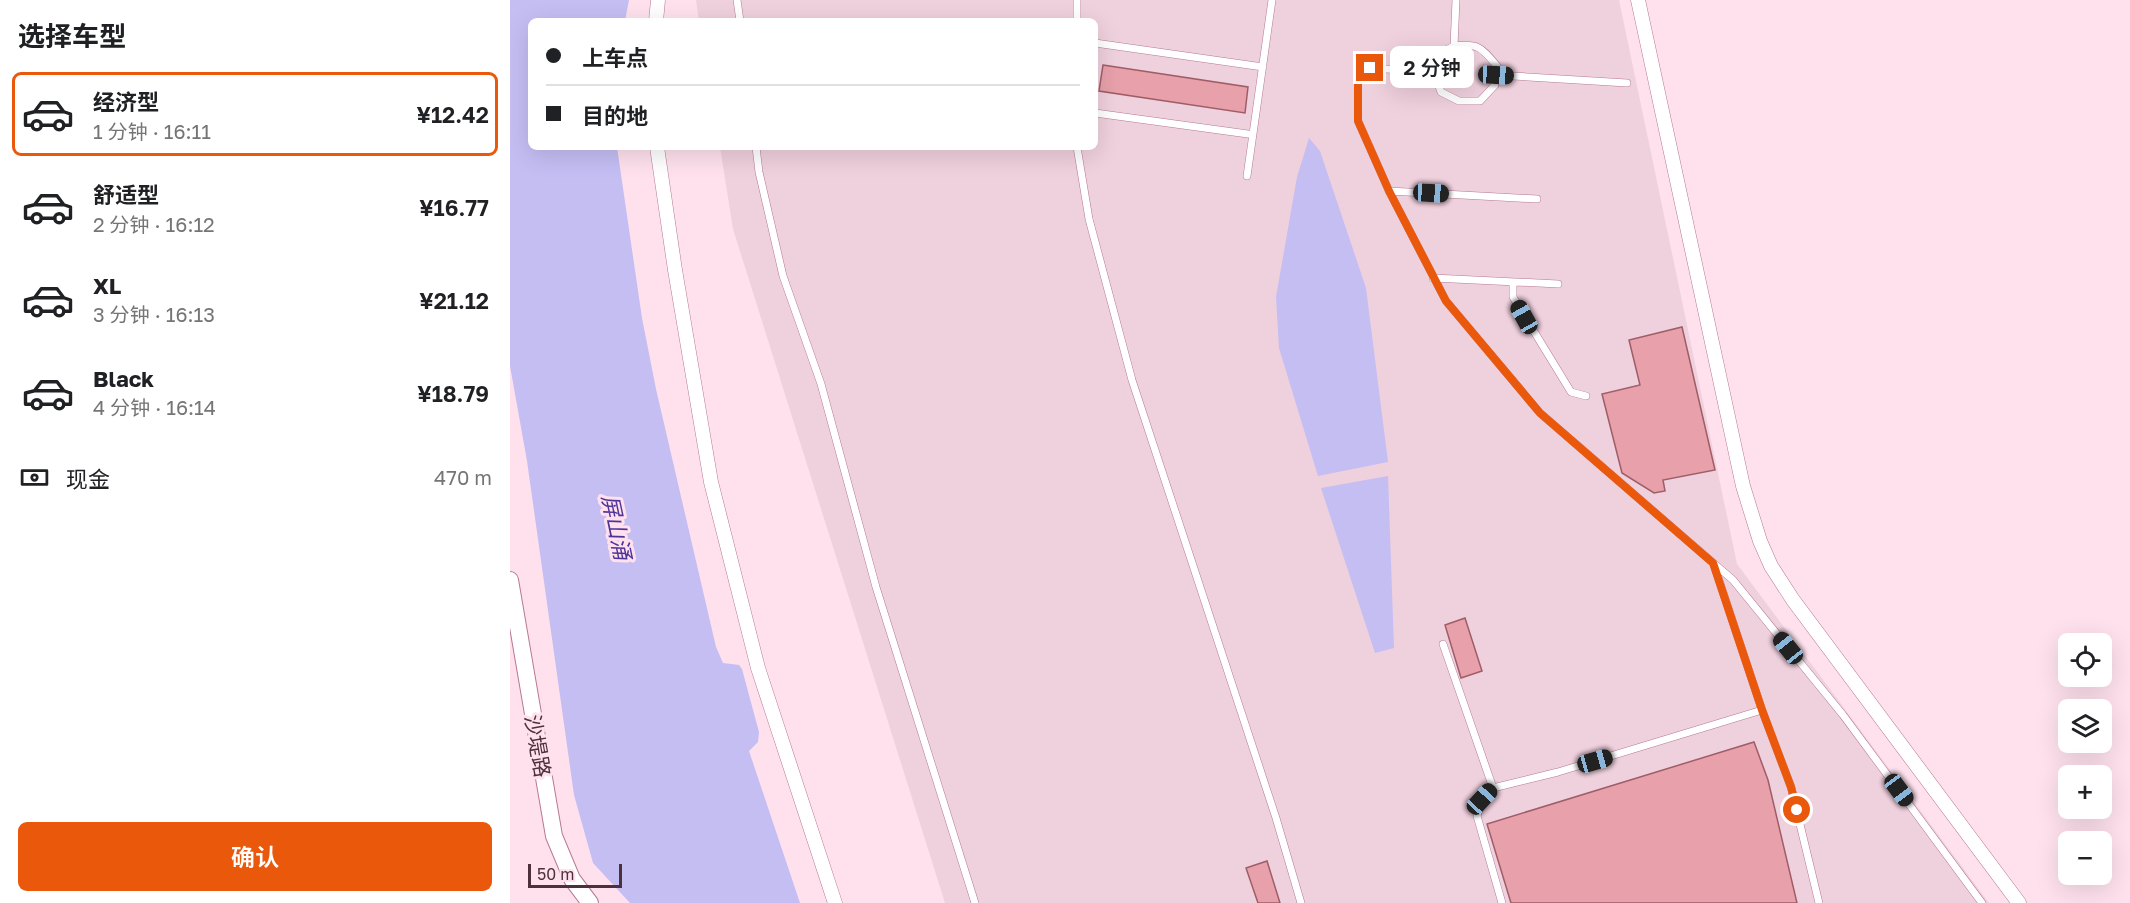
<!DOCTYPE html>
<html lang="zh">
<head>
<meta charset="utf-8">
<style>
  :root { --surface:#fff; --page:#f2f2f2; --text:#202124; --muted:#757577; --line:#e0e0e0; --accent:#ea580c }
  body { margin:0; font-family:"Golos Text","Noto Sans SC",sans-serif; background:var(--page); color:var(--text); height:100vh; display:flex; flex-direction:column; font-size:22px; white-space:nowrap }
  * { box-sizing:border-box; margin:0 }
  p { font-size:20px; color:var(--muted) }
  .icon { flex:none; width:33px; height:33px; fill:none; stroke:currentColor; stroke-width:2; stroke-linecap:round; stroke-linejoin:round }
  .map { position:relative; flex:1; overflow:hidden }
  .side { display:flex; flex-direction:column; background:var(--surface); width:510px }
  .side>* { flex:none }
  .top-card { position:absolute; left:18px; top:18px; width:570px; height:132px; border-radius:9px; box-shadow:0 6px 24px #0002; display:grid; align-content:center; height:132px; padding:0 18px; background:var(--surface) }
  .controls { position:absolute; left:1548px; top:633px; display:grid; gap:12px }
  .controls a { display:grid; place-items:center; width:54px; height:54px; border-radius:9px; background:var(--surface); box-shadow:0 6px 24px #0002; font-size:30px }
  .scale { position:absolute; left:18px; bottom:15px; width:94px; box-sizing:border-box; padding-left:6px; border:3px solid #4c313d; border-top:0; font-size:16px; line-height:21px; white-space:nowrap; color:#4c313d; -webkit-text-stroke:4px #fee1ed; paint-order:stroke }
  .end { position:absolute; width:27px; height:27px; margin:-14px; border:8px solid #ea580c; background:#fff; box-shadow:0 0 0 3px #fff }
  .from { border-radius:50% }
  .bubble { position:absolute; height:42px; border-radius:9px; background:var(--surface); box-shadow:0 6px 24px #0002; font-size:20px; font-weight:600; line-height:42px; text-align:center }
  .car { position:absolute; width:18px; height:36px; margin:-18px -9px; border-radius:8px; box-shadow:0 0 4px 2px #0007; background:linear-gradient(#222 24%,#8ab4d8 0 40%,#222 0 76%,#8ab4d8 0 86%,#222 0) }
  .top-card b { display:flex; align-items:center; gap:21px; height:57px; font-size:22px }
  .top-card b+b { border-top:2px solid var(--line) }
  .top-card i { width:15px; height:15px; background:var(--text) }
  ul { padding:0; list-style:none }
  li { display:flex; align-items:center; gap:18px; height:84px; margin:0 12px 9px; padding:0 6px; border:3px solid transparent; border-radius:9px }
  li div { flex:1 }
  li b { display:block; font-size:22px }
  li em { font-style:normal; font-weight:600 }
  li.active { border-color:var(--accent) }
  li>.icon { width:54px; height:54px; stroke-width:1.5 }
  h2 { padding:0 18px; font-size:27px; line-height:72px }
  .pay { display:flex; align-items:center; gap:15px; height:66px; padding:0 18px; font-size:22px }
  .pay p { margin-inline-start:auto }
  .primary-button { display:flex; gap:12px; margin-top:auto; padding:12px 18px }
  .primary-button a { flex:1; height:69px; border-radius:9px; background:var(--accent); color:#fff; font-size:24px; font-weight:600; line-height:69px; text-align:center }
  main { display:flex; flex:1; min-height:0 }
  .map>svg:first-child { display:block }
  .built { fill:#efd0dd }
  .water { fill:#c4bef3 }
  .building { fill:#e8a0aa; stroke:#9f5d68; stroke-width:1.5 }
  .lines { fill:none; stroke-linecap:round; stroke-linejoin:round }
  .service-casing { stroke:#b77896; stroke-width:8 }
  .minor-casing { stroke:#b77896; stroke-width:15 }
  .tertiary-casing { stroke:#b77896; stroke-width:18 }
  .service { stroke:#fff; stroke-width:7 }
  .minor { stroke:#fff; stroke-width:14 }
  .tertiary { stroke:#fff; stroke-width:16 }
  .route { stroke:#ea580c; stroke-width:8 }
  .labels { text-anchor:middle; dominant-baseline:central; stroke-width:6; stroke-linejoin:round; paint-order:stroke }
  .street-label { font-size:21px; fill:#4c313d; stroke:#fee1ed }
  .water-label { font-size:22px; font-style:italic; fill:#4e3498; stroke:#fee1ed }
</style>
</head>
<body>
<main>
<section class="side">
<h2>选择车型</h2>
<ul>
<li class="active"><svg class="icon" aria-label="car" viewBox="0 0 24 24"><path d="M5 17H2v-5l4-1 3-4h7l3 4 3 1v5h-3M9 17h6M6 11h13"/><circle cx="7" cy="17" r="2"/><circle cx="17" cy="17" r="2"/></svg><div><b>经济型</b><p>1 分钟 · 16:11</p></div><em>¥12.42</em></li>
<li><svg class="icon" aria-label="car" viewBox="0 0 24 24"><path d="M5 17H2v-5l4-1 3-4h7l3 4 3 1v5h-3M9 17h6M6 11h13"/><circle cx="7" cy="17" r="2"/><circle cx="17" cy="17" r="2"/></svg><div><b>舒适型</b><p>2 分钟 · 16:12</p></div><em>¥16.77</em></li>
<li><svg class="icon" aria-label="car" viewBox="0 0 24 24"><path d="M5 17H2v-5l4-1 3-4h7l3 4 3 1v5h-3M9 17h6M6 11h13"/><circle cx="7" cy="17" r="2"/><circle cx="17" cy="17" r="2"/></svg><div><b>XL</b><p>3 分钟 · 16:13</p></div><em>¥21.12</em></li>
<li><svg class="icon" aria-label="car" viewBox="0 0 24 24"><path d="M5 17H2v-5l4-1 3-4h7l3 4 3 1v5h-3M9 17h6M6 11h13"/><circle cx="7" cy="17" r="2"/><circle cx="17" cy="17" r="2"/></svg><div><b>Black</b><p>4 分钟 · 16:14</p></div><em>¥18.79</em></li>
</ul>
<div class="pay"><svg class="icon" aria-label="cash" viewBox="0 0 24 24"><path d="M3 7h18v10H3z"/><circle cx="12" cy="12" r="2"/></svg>现金<p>470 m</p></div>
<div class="primary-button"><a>确认</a></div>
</section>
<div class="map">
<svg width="1620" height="903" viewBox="0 0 1620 903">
  <rect width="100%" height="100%" fill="#fee1ed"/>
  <!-- built -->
  <path class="built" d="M186,0H1109L1227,564L1479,903H435L223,229L210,147H585V21H189Z"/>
  <!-- water -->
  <path class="water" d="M0,0H119L115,21H21V147H107L132,318L146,389L206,647L213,663L229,665L232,669L249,732L248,742L239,751L290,903H120L83,863L64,795L17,461L0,366Z
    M799,138L810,151L856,288L878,462L808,476L769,348L766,297L787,177Z
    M878,476L884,648L865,653L811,488Z"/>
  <!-- building -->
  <path class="building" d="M593,65L738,87L735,113L589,91Z
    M1172,327L1205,470L1153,480L1155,491L1144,493L1112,473L1092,394L1130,385L1119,340Z
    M955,618L972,671L951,678L935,625Z
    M1244,742L1258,780L1287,903H1001L977,824Z
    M757,861L770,903H748L736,868Z"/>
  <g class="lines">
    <!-- service casing -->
    <g class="service-casing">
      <path id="service" d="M227,0L230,21
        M946,0L944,46L930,53L924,72L860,68L848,82V121L879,191L936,301L1030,413L1223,580L1333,715L1472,903
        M567,21V0
        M585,43L753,67
        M924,72L931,92L949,101H970L985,85L987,66C972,48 969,43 944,46
        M986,75L1117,83
        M585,113L738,134
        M246,147L249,172L273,276L311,384L366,587L465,903
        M567,147L579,219L622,380L766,818L791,903
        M737,176L762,0
        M879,191L1027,199
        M923,278L1048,284
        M1003,282V297L1061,392L1076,396
        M1204,565L1252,710L1281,787L1309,903
        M933,644L983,788
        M992,903L967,816L972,799L983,788L1048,772L1252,710"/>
    </g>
    <!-- minor casing -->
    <g class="minor-casing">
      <path id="minor" d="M1128,0L1233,486L1250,541L1261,566L1283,600L1509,903
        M146,21L148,0
        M147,147L165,270L201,482L248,668L325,903"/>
    </g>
    <!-- tertiary casing -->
    <g class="tertiary-casing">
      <path id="tertiary" d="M0,580L44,836L62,879L80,903"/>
    </g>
    <!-- service -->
    <use href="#service" class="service"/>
    <!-- minor -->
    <use href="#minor" class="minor"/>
    <!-- tertiary -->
    <use href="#tertiary" class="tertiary"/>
  </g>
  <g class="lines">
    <!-- route -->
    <path class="route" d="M860,68L848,82V121L879,191L936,301L1030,413L1203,563L1252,710L1281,787L1287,810"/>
  </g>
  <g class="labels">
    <!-- street labels -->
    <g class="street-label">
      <text transform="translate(28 746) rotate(80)">沙堤路</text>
    </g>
    <!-- water labels -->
    <g class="water-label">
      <text transform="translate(107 527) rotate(78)">屏山涌</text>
    </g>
  </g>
</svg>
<div class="controls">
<a><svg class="icon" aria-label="locate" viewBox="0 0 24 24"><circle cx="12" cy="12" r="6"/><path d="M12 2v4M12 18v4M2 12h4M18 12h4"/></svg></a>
<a><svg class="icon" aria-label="layers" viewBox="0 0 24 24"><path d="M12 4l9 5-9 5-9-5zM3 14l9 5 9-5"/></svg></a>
<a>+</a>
<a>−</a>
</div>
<div class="scale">50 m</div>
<i class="end from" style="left:1287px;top:810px"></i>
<i class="end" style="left:860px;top:68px"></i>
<div class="bubble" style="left:880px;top:46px;width:84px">2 分钟</div>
<i class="car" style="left:986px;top:75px;rotate:93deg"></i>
<i class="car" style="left:921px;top:193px;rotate:93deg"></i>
<i class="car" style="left:1014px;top:317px;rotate:331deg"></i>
<i class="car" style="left:1278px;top:648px;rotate:321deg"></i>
<i class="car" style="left:1085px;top:761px;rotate:74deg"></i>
<i class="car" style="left:1389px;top:790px;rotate:143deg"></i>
<i class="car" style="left:972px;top:799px;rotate:43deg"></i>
<div class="top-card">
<b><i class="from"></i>上车点</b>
<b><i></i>目的地</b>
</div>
</div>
</main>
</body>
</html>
